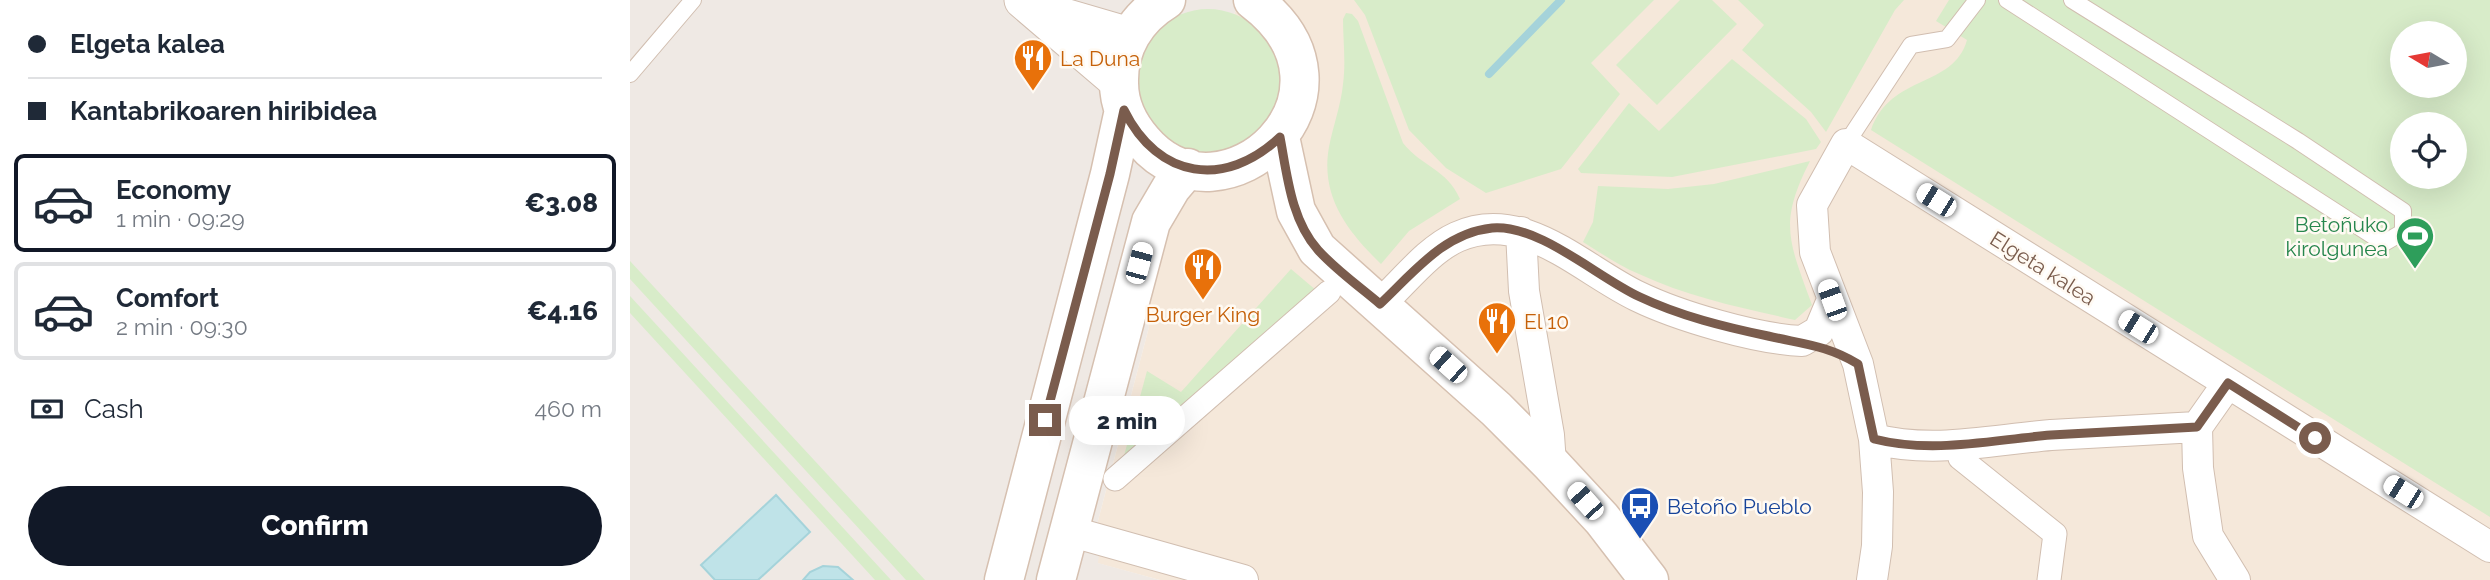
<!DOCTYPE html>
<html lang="en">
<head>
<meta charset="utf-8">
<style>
  :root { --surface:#fff; --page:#f6f6f7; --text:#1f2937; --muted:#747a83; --line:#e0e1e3; --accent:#111827 }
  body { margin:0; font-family:Raleway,sans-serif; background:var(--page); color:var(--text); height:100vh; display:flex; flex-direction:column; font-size:26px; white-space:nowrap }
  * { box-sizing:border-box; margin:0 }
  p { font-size:23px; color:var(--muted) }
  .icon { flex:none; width:38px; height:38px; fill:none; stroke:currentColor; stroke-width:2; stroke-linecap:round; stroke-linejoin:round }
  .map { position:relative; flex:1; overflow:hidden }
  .details { display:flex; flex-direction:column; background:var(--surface); width:630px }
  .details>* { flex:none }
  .banner { display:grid; align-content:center; height:154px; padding:0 28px; background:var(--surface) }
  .needle { width:46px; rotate:280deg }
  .controls { position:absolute; left:1760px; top:21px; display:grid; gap:14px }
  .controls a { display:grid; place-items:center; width:77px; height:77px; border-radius:50%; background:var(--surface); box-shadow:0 7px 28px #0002; font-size:35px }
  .end { position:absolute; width:32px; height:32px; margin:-16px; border:9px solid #7a5c4d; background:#fff; box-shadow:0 0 0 4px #fff }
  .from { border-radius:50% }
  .bubble { position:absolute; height:49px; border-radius:24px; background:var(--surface); box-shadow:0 7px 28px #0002; font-size:23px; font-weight:800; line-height:49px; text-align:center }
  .car { position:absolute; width:21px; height:42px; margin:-21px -10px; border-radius:9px; box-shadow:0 0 5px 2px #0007; background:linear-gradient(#fff 24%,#345 0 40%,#fff 0 76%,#345 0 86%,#fff 0) }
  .banner b { display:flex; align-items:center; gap:24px; height:66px; font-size:26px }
  .banner b+b { border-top:2px solid var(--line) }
  .banner i { width:18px; height:18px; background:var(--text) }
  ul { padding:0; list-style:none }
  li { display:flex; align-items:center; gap:21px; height:98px; margin:0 14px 10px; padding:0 14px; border:4px solid var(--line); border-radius:10px }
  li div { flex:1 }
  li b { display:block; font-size:26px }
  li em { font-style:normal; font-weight:800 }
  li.current { border-color:var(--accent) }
  li>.icon { width:63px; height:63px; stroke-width:1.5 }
  .pay { display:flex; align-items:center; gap:18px; height:77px; padding:0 28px; font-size:26px }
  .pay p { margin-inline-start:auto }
  .button { display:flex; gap:14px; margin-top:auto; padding:14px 28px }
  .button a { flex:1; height:80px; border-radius:42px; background:var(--accent); color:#fff; font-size:28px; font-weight:800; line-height:80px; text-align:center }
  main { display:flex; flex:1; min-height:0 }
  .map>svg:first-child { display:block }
  .residential { fill:#f5e8da; fill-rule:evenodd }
  .industrial { fill:#efe9e4 }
  .green { fill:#d8ecc9; fill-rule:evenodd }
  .water { fill:#bfe3e8; stroke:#a5d3da; stroke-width:2 }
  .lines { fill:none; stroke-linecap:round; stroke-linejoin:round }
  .stream { stroke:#a5d3da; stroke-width:8 }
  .service-casing { stroke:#d1beb0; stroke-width:18 }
  .pedestrian-casing { stroke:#d1beb0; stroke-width:25 }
  .minor-casing { stroke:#d1beb0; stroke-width:32 }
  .tertiary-casing { stroke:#d1beb0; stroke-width:39 }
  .secondary-casing { stroke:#d6c0b0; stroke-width:41 }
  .service { stroke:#fff; stroke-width:16 }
  .pedestrian { stroke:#fff; stroke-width:23 }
  .minor { stroke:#fff; stroke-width:30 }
  .tertiary { stroke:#fff; stroke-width:37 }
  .secondary { stroke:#fff; stroke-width:38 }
  .route { stroke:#7a5c4d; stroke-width:9 }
  .labels { text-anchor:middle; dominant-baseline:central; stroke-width:5; stroke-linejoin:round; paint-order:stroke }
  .food-label { font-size:21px; fill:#c56008; stroke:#fffaf3; text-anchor:start }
  .leisure-label { font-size:21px; fill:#27864d; stroke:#fffaf3; text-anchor:end }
  .street-label { font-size:21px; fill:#7a5c4d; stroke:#fffaf3 }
  .transit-label { font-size:21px; fill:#164399; stroke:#fffaf3; text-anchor:start }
</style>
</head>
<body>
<main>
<section class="details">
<div class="banner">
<b><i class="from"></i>Elgeta kalea</b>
<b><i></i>Kantabrikoaren hiribidea</b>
</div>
<ul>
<li class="current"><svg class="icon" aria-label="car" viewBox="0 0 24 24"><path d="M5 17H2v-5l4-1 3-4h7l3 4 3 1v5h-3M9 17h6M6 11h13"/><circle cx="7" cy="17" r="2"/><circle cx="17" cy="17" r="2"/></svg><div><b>Economy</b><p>1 min · 09:29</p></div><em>€3.08</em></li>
<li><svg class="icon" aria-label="car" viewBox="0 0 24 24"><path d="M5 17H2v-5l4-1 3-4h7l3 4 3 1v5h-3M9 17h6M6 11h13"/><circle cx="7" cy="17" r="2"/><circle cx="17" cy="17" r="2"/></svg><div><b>Comfort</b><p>2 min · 09:30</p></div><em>€4.16</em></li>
</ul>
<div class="pay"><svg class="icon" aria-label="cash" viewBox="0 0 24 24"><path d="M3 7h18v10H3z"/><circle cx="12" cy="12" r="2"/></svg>Cash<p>460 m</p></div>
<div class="button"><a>Confirm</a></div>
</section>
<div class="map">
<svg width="1860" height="580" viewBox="0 0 1860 580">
  <rect width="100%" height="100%" fill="#fdf6ec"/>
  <!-- residential -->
  <path class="residential" d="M609,0H1860V580H530L467,563L460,551L519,327L513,313L537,221ZM1773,33H1825V86H1773ZM1773,124H1825V177H1773Z"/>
  <!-- industrial -->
  <path class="industrial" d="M0,0H609L537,221L513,312L519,327L460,551L469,554L468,563L530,580H0Z"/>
  <!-- green -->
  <path class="green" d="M724,0H1024L961,63L990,94L931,169L856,193L816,168L779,130L735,15Z
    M1050,0H1082L1107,24L1027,105L986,65Z
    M1108,0H1274L1265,10L1196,132L1181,112L1112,50L1134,25Z
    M1319,0H1860V517L1241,130C1261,73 1323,89 1337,40L1306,21ZM1773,33H1825V86H1773ZM1773,124H1825V177H1773Z
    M506 81a72 72 0 1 1 144 0a72 72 0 1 1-144 0Z
    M716,13L722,14L728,21L773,143C792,167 817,169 830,199L779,231L751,264C718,232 690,197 699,147C703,126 711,105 713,84C716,63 713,40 713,19Z
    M1102,59L1176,119L1191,142L1186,149L1042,177L951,173L948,169L999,103L1029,131Z
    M1180,161C1148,224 1159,241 1182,305L1165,320C1112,308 1058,297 1009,274C989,266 971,253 953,242L963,222L968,186L1038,189L1084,184Z
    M0,261L295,580H276L0,279Z
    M661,269L687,291L492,463L517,371L551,392Z
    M0,296L261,580H245L0,313Z"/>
  <!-- water -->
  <path class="water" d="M146,495L180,532L128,580H85L71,565Z
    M193,566L208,567L223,580H173L180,572Z"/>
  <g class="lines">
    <!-- stream -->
    <path class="stream" d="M859,74L931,0"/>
    <!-- service casing -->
    <g class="service-casing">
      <path id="service" d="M1377,0L1754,243L1773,232V211L1668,141L1442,0
        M0,74L63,0
        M1216,144L1281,45L1317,39L1347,0"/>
    </g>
    <!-- pedestrian casing -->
    <g class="pedestrian-casing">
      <path id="pedestrian" d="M1330,458L1425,534L1419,580
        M485,479L699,292"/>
    </g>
    <!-- minor casing -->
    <g class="minor-casing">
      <path id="minor" d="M891,232L894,291L919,435L921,464
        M750,304C774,282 798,250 827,237C893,207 951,269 1007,296C1048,316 1126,339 1172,341L1189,331L1202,300
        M1598,383L1567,427L1568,468L1578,536L1605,580
        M1244,439C1303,454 1361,440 1421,435C1469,432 1518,430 1567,427
        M439,531L613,580
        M1242,580L1247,546L1248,492L1244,439L1228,364L1185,252L1182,205L1216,144L1860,547"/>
    </g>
    <!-- tertiary casing -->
    <g class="tertiary-casing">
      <path id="tertiary" d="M393,0L489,82
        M410,10L499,36"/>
    </g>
    <!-- secondary casing -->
    <g class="secondary-casing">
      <path id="secondary" d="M536,0C506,18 488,48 489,83C489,105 499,125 513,141C593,235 747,93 623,0
        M650,137L666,211L687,249L866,409L921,464L972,519L1019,580
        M374,580L480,174L494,110
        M426,580L521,222L541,188L558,168"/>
    </g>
    <!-- service -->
    <use href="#service" class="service"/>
    <!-- pedestrian -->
    <use href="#pedestrian" class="pedestrian"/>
    <!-- minor -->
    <use href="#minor" class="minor"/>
    <!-- tertiary -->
    <use href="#tertiary" class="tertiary"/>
    <!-- secondary -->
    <use href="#secondary" class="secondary"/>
  </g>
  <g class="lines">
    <!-- route -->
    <path class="route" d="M415,420L480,174L494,110C528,179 595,189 650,137C657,174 661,220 688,250C706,270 730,287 750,304C784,272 814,233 862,228C910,224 968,278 1010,297C1050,316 1095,327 1138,336C1172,344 1197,345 1228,364L1244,439C1303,454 1361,440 1421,435C1469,432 1518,430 1567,427L1598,383L1685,438"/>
  </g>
  <!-- icons -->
  <defs>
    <g id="restaurant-pin" transform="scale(2.0125)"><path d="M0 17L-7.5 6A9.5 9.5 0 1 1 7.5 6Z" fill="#e8710a" stroke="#fffaf3"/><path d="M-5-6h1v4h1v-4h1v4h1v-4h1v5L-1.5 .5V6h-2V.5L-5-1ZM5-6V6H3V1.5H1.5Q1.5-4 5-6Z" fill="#fff"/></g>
    <g id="stadium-pin" transform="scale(2.0125)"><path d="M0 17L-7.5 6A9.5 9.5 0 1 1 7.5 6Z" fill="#2e9e5b" stroke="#fffaf3"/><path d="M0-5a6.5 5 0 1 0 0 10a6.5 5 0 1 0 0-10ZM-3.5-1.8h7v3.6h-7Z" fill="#fff"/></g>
    <g id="bus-pin" transform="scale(2.0125)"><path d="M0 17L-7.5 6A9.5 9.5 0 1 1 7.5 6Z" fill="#1a4fb4" stroke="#fffaf3"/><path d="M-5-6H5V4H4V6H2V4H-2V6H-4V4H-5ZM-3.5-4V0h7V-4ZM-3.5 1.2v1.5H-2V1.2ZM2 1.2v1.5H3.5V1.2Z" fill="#fff"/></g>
  </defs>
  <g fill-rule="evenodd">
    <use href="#restaurant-pin" x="403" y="58"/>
    <use href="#stadium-pin" x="1785" y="236"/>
    <use href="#restaurant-pin" x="573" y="267"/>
    <use href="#restaurant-pin" x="867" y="321"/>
    <use href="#bus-pin" x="1010" y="506"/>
  </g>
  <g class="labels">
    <!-- food labels -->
    <g class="food-label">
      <text x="430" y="58">La Duna</text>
      <text x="573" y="314" text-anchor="middle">Burger King</text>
      <text x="894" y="321">El 10</text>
    </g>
    <!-- leisure labels -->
    <g class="leisure-label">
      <text x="1758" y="224">Betoñuko<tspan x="1758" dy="24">kirolgunea</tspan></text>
    </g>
    <!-- street labels -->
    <g class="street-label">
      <text transform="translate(1413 268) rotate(32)">Elgeta kalea</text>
    </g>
    <!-- transit labels -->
    <g class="transit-label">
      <text x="1037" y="506">Betoño Pueblo</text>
    </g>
  </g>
</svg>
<div class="controls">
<a><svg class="needle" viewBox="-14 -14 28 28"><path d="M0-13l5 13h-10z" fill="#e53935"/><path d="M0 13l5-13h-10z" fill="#747a83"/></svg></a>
<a><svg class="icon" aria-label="locate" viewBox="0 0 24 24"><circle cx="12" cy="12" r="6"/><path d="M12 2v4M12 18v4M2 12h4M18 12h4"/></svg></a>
</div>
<i class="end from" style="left:1685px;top:438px"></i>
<i class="end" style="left:415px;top:420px"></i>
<div class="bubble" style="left:439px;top:396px;width:116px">2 min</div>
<i class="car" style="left:1306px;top:200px;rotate:302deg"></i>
<i class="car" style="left:509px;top:263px;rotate:15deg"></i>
<i class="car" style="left:1202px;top:300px;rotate:340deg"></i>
<i class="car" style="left:1508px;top:327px;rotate:302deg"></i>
<i class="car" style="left:818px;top:365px;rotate:312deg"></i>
<i class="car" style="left:1773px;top:492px;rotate:302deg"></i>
<i class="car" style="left:955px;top:501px;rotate:318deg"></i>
</div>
</main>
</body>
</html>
